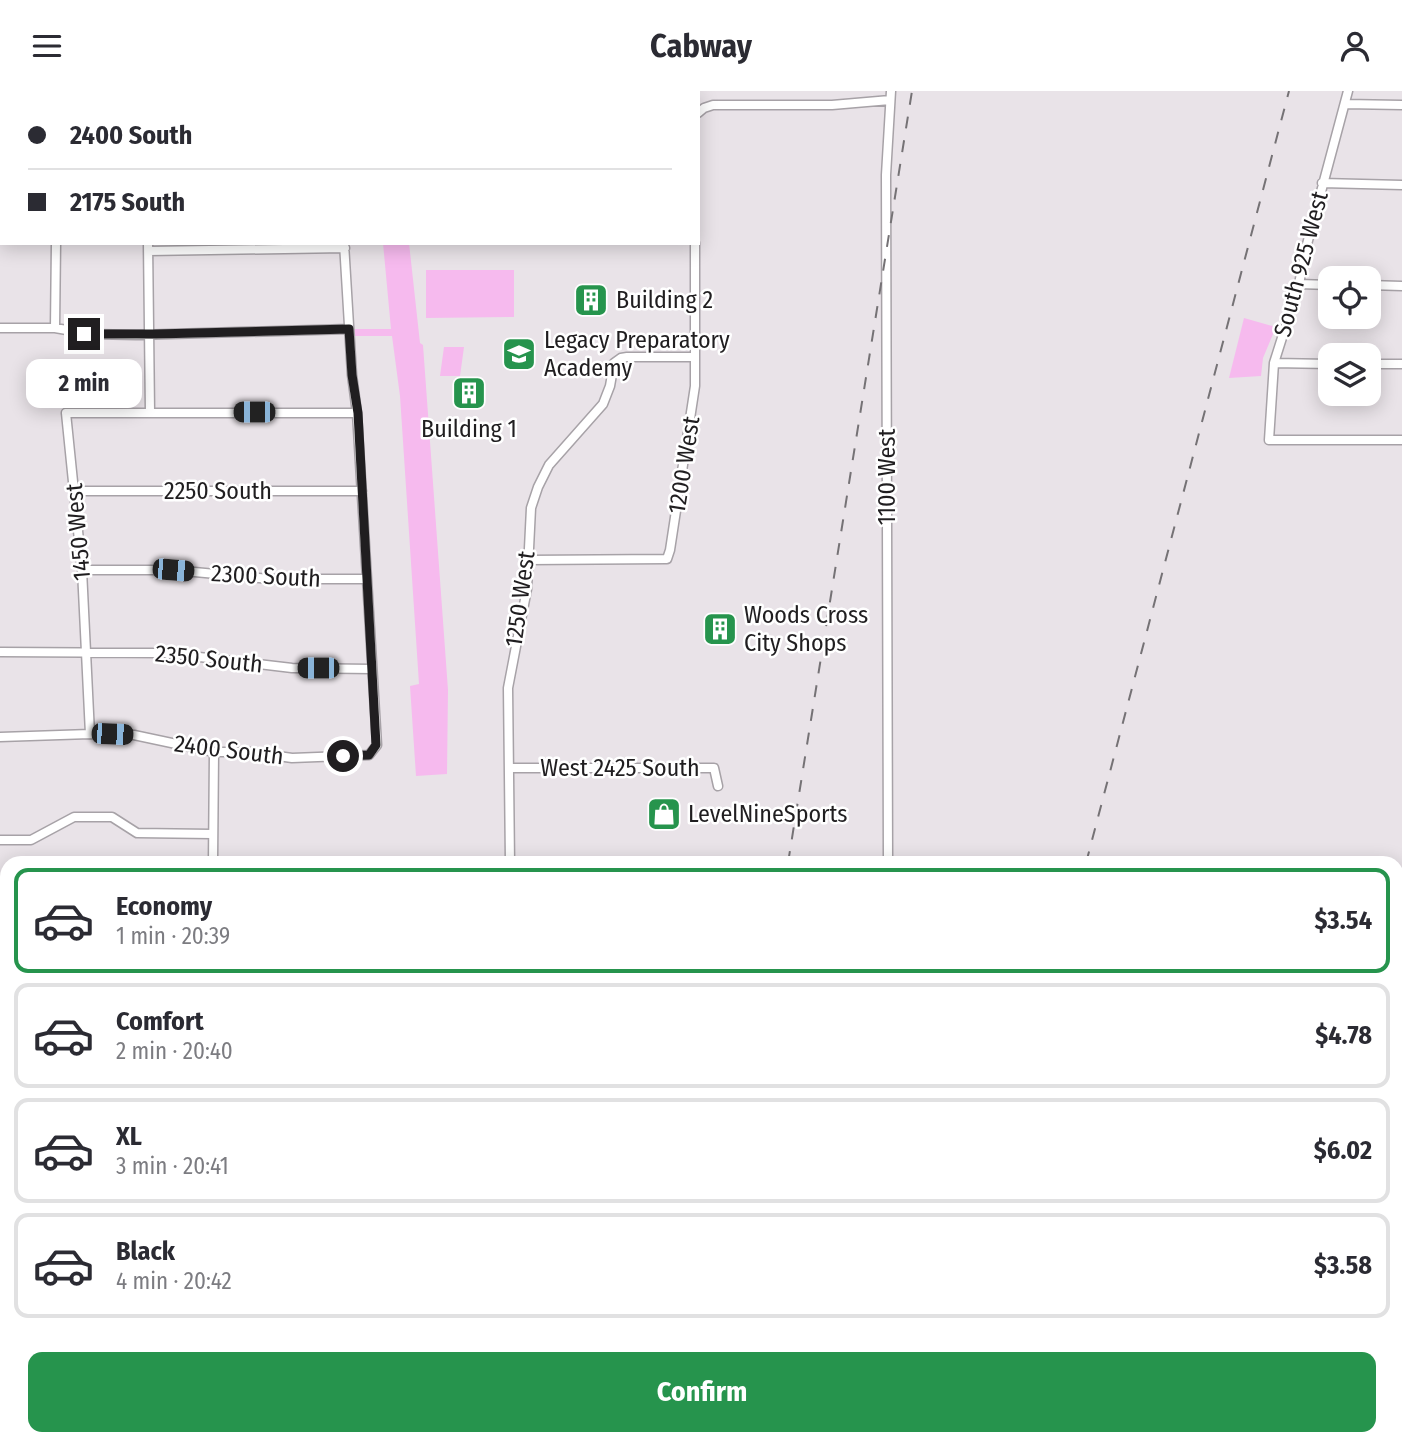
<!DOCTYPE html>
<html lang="en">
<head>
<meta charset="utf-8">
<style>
  :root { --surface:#fff; --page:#f7f7f7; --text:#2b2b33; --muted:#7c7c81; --line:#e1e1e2; --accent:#26944d }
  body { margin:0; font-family:"Fira Sans Condensed",sans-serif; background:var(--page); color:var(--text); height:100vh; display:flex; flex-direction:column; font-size:26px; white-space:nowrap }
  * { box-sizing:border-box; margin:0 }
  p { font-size:23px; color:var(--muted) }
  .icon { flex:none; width:38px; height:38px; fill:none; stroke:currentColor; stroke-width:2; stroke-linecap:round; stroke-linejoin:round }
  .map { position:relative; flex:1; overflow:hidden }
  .details { position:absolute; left:0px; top:765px; width:1404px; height:590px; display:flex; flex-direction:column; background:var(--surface); border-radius:21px 21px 0 0; box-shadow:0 4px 18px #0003 }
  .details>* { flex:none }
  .hud { position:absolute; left:0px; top:0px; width:700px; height:154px; box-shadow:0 4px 18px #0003; display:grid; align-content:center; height:154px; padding:0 28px; background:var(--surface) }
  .fabs { position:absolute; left:1318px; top:175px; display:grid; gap:14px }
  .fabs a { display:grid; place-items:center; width:63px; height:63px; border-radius:14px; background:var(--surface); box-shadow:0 4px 18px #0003; font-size:35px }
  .end { position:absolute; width:32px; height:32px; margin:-16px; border:9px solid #201e20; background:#fff; box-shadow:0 0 0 4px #fff }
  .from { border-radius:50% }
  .bubble { position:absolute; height:49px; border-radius:14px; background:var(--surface); box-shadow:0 4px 18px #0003; font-size:23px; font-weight:700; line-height:49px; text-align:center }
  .car { position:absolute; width:21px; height:42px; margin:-21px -10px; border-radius:9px; box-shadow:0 0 5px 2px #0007; background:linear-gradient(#222 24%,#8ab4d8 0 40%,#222 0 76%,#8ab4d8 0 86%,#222 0) }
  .hud b { display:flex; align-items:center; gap:24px; height:66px; font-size:26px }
  .hud b+b { border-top:2px solid var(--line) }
  .hud i { width:18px; height:18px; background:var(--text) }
  ul { padding:12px 0 0; list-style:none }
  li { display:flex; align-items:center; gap:21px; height:105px; margin:0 14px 10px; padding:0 14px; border:4px solid var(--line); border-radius:14px }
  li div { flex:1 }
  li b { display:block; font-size:26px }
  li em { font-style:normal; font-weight:700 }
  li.active { border-color:var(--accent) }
  li>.icon { width:63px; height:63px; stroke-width:1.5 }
  .button { display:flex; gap:14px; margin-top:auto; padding:14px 28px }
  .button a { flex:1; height:80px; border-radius:14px; background:var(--accent); color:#fff; font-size:28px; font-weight:700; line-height:80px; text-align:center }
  header { display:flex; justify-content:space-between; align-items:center; height:91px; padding:0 28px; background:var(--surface); font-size:32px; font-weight:700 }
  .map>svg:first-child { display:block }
  .green { fill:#f6baee }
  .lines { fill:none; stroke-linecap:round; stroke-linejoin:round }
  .minor-casing { stroke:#a7a2a7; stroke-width:11 }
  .major-casing { stroke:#c1c0c1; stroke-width:14 }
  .minor { stroke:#fff; stroke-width:8 }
  .major { stroke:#d6b3d1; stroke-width:10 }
  .rail { stroke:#757275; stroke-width:2; stroke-dasharray:12 12; stroke-linecap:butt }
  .route { stroke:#201e20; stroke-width:9 }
  .labels { text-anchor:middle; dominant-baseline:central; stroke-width:5; stroke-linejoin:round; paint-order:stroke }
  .street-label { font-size:24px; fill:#201e20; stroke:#fff }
  .poi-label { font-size:24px; fill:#201e20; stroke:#fff; text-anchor:start }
</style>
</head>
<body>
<header><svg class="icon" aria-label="menu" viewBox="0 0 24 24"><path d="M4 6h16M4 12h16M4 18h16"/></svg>Cabway<svg class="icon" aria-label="person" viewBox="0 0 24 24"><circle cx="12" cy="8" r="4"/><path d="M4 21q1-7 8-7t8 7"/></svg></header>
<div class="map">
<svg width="1402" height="1353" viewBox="0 0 1402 1353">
  <rect width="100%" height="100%" fill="#e9e3e8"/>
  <!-- green -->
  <path class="green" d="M383,152H409L420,252L423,254L448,599L447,683L416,685L410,595L419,593L400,305L392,245H354V238H391Z
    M426,179H514V226L426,227Z
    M1244,227L1276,236L1263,267L1261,285L1229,287Z
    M444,256H464L460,285H440Z"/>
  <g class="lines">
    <!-- minor casing -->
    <g class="minor-casing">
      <path id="minor" d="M55,0V2
        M147,0V2
        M329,0V2
        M440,0V2
        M1348,0L1306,157L1299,193L1274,272L1269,349H1402
        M637,2V0
        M1345,13L1402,14
        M698,22L704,17L713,14H832L890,9
        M0,88H2
        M1322,92L1402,94
        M148,152L150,321
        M148,160L345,157
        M1299,193L1330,194
        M1368,194L1402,195
        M0,237H55L90,243L136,244L349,238
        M55,237L56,152
        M1274,272L1330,273
        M1368,273H1402
        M75,400H362
        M528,469L667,468L670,459L695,295V152
        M82,479H173L269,488H367
        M0,561L166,562L292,577L372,578
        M90,643L82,479L66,322H357
        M0,646L90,643L134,644L214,661H250L292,667L369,664L377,654L357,322L352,284L344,152
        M509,677H714L718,695
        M0,749H31L74,726H112L137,742L212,743
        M213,772L214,661
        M510,772L508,597L527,498L531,417L538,396L549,374L603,313L610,295L614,272L621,267L627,266H695
        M888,772L886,84L891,0
        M0,833H7
        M0,910H7
        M0,1336H7
        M145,1348V1353
        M888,1348V1353"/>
    </g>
    <!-- major casing -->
    <g class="major-casing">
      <path id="major" d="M1396,967H1402
        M0,968H7"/>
    </g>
    <!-- minor -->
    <use href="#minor" class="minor"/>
    <!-- major -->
    <use href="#major" class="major"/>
    <!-- rail -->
    <path class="rail" d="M788,772L912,0
      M1086,772L1289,0
      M1396,1195L1402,1194
      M696,1353L697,1348
      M925,1353L926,1348"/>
  </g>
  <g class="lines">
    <!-- route -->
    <path class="route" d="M84,243H156L349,238L352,284L358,322L376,654L369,664L343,665"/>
  </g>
  <!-- icons -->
  <defs>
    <g id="building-square" transform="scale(1.75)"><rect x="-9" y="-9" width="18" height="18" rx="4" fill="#26944d" stroke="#fff"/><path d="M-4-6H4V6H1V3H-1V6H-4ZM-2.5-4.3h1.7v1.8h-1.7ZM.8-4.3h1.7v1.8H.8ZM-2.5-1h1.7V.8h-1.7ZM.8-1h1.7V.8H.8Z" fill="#fff"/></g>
    <g id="school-square" transform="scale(1.75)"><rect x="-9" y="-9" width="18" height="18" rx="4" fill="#26944d" stroke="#fff"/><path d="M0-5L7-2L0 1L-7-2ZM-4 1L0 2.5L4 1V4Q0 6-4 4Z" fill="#fff"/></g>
    <g id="shop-square" transform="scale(1.75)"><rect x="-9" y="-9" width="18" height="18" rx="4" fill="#26944d" stroke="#fff"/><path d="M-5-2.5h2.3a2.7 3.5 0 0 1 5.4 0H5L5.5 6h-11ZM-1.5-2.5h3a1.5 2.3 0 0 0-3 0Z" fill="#fff"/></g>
  </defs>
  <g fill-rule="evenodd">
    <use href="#building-square" x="591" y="209"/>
    <use href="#school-square" x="519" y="263"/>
    <use href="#building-square" x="469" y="302"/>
    <use href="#building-square" x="720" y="538"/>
    <use href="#shop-square" x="664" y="723"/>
  </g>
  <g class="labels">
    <!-- street labels -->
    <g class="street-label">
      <text transform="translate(1301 173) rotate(-75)">South 925 West</text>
      <text transform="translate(684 374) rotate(-81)">1200 West</text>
      <text transform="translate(887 386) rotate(-90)">1100 West</text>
      <text x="218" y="400">2250 South</text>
      <text transform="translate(78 441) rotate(-95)">1450 West</text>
      <text transform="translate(266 485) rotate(3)">2300 South</text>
      <text transform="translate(520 508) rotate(-82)">1250 West</text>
      <text transform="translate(209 568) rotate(6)">2350 South</text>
      <text transform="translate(229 659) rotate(7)">2400 South</text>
      <text x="620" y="677">West 2425 South</text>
    </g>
    <!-- poi labels -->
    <g class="poi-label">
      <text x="616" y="209">Building 2</text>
      <text x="544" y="249">Legacy Preparatory<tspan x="544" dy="28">Academy</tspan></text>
      <text x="469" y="338" text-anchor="middle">Building 1</text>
      <text x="744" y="524">Woods Cross<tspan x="744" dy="28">City Shops</tspan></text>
      <text x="688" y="723">LevelNineSports</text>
    </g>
  </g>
</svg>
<div class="fabs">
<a><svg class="icon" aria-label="locate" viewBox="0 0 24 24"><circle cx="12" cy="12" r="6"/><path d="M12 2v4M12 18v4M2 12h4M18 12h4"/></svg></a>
<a><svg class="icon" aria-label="layers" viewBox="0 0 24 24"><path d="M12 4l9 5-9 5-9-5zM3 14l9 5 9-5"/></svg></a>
</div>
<i class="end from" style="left:343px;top:665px"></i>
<i class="end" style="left:84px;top:243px"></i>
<div class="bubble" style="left:26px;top:268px;width:116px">2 min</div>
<i class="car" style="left:254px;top:321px;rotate:270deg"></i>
<i class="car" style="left:173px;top:479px;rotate:95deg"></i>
<i class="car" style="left:318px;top:577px;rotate:270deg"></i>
<i class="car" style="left:112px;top:643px;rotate:92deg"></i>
<div class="hud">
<b><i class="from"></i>2400 South</b>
<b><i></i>2175 South</b>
</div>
<section class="details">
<ul>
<li class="active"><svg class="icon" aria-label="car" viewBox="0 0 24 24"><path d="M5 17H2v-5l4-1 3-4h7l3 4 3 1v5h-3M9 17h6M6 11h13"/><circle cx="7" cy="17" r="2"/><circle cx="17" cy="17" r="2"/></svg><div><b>Economy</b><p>1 min · 20:39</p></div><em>$3.54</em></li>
<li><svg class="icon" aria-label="car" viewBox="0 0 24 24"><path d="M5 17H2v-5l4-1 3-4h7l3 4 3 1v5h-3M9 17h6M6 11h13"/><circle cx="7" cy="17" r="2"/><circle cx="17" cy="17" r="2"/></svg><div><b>Comfort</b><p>2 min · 20:40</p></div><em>$4.78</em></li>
<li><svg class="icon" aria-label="car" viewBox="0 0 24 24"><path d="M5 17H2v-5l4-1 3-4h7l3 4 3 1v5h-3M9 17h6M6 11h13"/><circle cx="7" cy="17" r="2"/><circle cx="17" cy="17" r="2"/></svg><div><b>XL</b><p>3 min · 20:41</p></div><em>$6.02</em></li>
<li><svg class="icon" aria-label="car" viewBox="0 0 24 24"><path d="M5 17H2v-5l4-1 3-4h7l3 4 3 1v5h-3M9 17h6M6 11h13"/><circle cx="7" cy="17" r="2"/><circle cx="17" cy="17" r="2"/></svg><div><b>Black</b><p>4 min · 20:42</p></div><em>$3.58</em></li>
</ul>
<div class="button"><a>Confirm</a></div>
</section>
</div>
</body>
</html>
